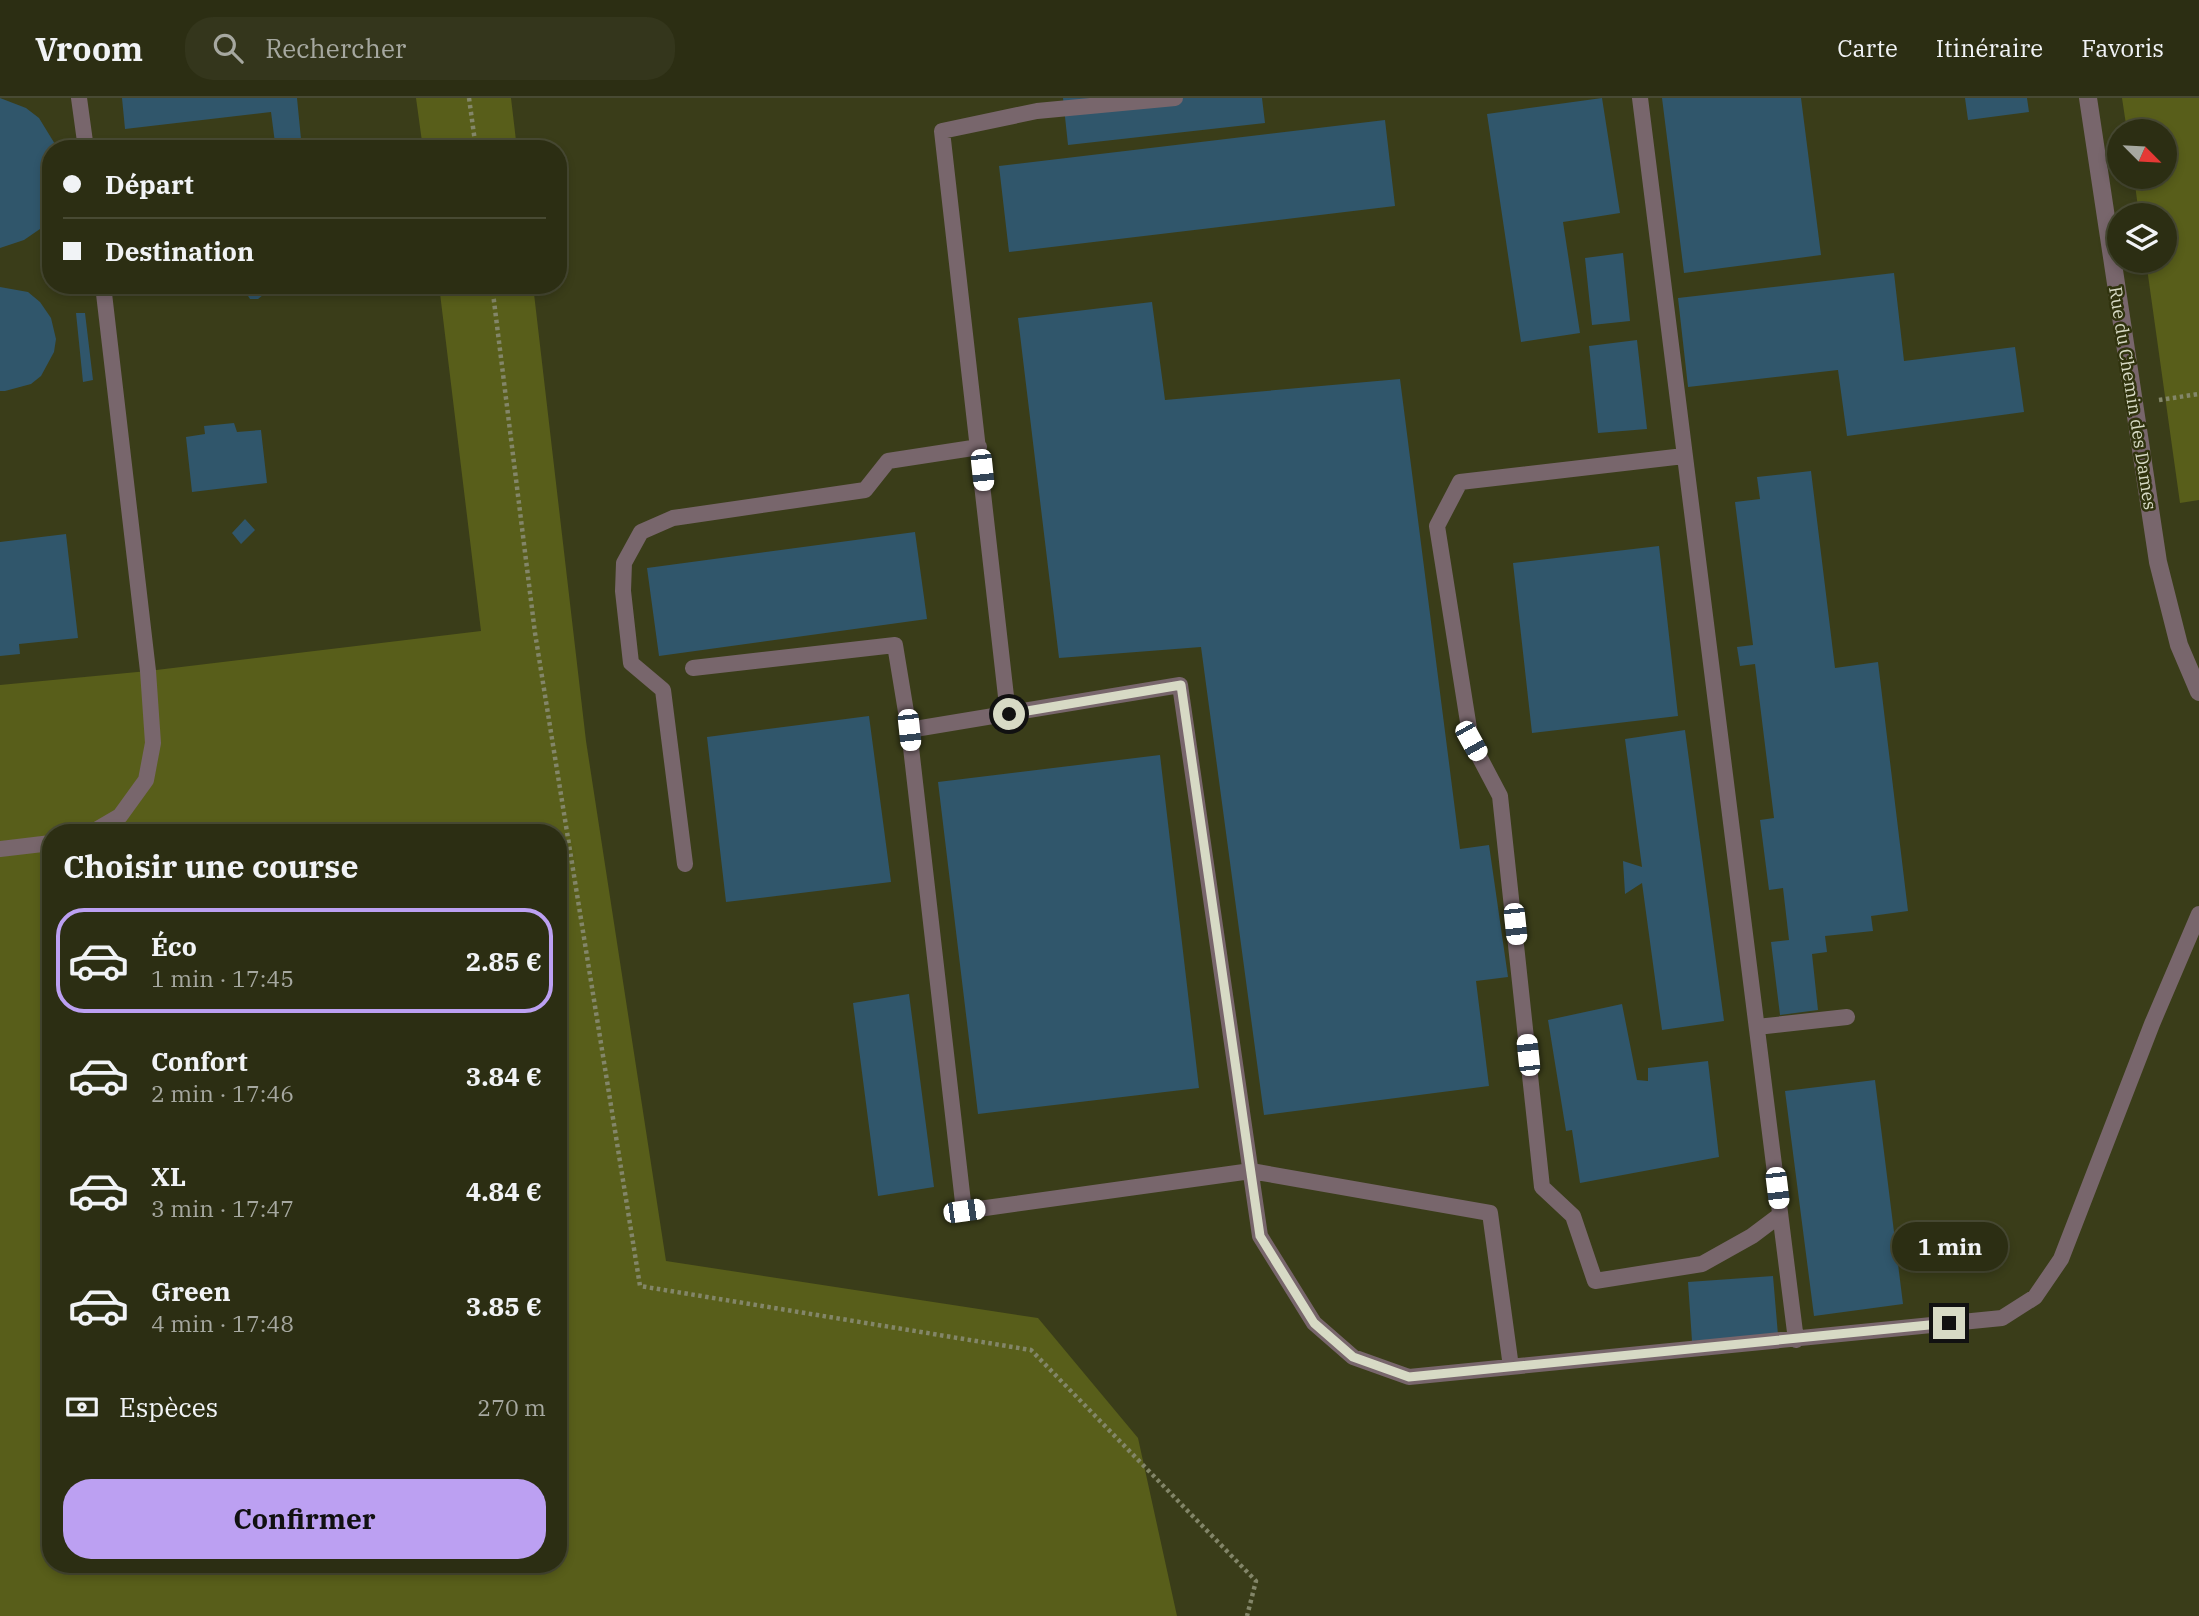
<!DOCTYPE html>
<html lang="fr">
<head>
<meta charset="utf-8">
<style>
  :root { --surface:#2c2e13; --page:#34361c; --text:#f1f3f6; --muted:#a6a8a0; --line:#484a33; --accent:#bca0f2 }
  body { margin:0; font-family:"IBM Plex Serif",serif; background:var(--page); color:var(--text); height:100vh; display:flex; flex-direction:column; font-size:26px; white-space:nowrap }
  * { box-sizing:border-box; margin:0 }
  p { font-size:23px; color:var(--muted) }
  .icon { flex:none; width:38px; height:38px; fill:none; stroke:currentColor; stroke-width:2; stroke-linecap:round; stroke-linejoin:round }
  .map { position:relative; flex:1; overflow:hidden }
  .side { position:absolute; left:42px; top:726px; width:525px; height:749px; display:flex; flex-direction:column; background:var(--surface); border-radius:28px; box-shadow:0 4px 10px #0003,0 0 0 2px var(--line) }
  .side>* { flex:none }
  .banner { position:absolute; left:42px; top:42px; width:525px; height:154px; border-radius:28px; box-shadow:0 4px 10px #0003,0 0 0 2px var(--line); display:grid; align-content:center; height:154px; padding:0 21px; background:var(--surface) }
  .needle { width:46px; rotate:114deg }
  .buttons { position:absolute; left:2107px; top:21px; display:grid; gap:14px }
  .buttons a { display:grid; place-items:center; width:70px; height:70px; border-radius:50%; background:var(--surface); box-shadow:0 4px 10px #0003,0 0 0 2px var(--line); font-size:35px }
  .end { position:absolute; width:32px; height:32px; margin:-16px; border:9px solid #d7dac5; background:#111; box-shadow:0 0 0 4px #111 }
  .from { border-radius:50% }
  .bubble { position:absolute; height:49px; border-radius:24px; background:var(--surface); box-shadow:0 4px 10px #0003,0 0 0 2px var(--line); font-size:23px; font-weight:700; line-height:49px; text-align:center }
  .car { position:absolute; width:21px; height:42px; margin:-21px -10px; border-radius:9px; box-shadow:0 0 5px 2px #0007; background:linear-gradient(#fff 24%,#345 0 40%,#fff 0 76%,#345 0 86%,#fff 0) }
  .banner b { display:flex; align-items:center; gap:24px; height:66px; font-size:26px }
  .banner b+b { border-top:2px solid var(--line) }
  .banner i { width:18px; height:18px; background:var(--text) }
  ul { padding:0; list-style:none }
  li { display:flex; align-items:center; gap:21px; height:105px; margin:0 14px 10px; padding:0 7px; border:4px solid transparent; border-radius:28px }
  li div { flex:1 }
  li b { display:block; font-size:26px }
  li em { font-style:normal; font-weight:700 }
  li.selected { border-color:var(--accent) }
  li>.icon { width:63px; height:63px; stroke-width:1.5 }
  h2 { padding:0 21px; font-size:32px; line-height:84px }
  .pay { display:flex; align-items:center; gap:18px; height:77px; padding:0 21px; font-size:26px }
  .pay p { margin-inline-start:auto }
  .primary-button { display:flex; gap:14px; margin-top:auto; padding:14px 21px }
  .primary-button a { flex:1; height:80px; border-radius:28px; background:var(--accent); color:#111; font-size:28px; font-weight:700; line-height:80px; text-align:center }
  header { display:flex; align-items:center; gap:42px; box-sizing:border-box; height:98px; padding:0 35px; background:var(--surface); border-bottom:2px solid var(--line) }
  header strong { font-size:33px }
  nav { display:flex; gap:38px; margin-inline-start:auto; font-size:24px }
  .search { width:490px; height:63px; background:var(--page); display:flex; align-items:center; gap:18px; box-sizing:border-box; padding:0 24px; border-radius:28px; color:var(--muted); font-size:26px }
  .map>svg:first-child { display:block }
  .green { fill:#585e1a; fill-rule:evenodd }
  .building { fill:#30566b }
  .lines { fill:none; stroke-linecap:round; stroke-linejoin:round }
  .path { stroke:#838669; stroke-width:4.5; stroke-dasharray:3.5 3.5; stroke-linecap:butt }
  .service { stroke:#78666c; stroke-width:16 }
  .minor { stroke:#78666c; stroke-width:18 }
  .route { stroke:#d7dac5; stroke-width:9 }
  .labels { text-anchor:middle; dominant-baseline:central; stroke-width:5; stroke-linejoin:round; paint-order:stroke }
  .street-label { font-size:18px; fill:#d7dac5; stroke:#30330e }
</style>
</head>
<body>
<header>
<strong>Vroom</strong>
<div class="search"><svg class="icon" aria-label="search" viewBox="0 0 24 24"><circle cx="10" cy="10" r="6"/><path d="M15 15l6 6"/></svg>Rechercher</div>
<nav><a>Carte</a><a>Itinéraire</a><a>Favoris</a></nav>
</header>
<div class="map">
<svg width="2199" height="1518" viewBox="0 0 2199 1518">
  <rect width="100%" height="100%" fill="#3a3d19"/>
  <!-- green -->
  <path class="green" d="M416,0H511L517,51H423Z
    M2122,0H2199V402L2180,405L2146,163H2165V117H2139L2134,79H2165V33H2127Z
    M439,187H533L586,643L666,1163L1038,1220L1138,1340L1177,1518H0V587L148,573L481,533ZM51,735H558V1466H51Z"/>
  <!-- building -->
  <path class="building" d="M0,0L26,10L39,20L58,51H51V117L40,131L24,142L0,150Z
    M122,0H297L301,41L275,45L271,14L125,31Z
    M1063,0H1262L1265,25L1068,47Z
    M1602,0L1620,115L1563,124L1580,235L1521,244L1487,16Z
    M1662,0H1801L1821,157L1684,175Z
    M1965,0H2027L2029,14L1968,22Z
    M1385,22L1395,108L1009,154L999,68Z
    M1623,155L1630,223L1592,227L1585,160Z
    M1894,175L1904,263L2015,249L2024,314L1847,338L1838,272L1688,289L1678,200Z
    M241,187H268L269,192L258,201H250Z
    M0,189L28,194L40,204L51,220L56,241L54,254L41,278L31,286L5,293H0Z
    M1152,204L1165,302L1400,281L1460,751L1489,747L1508,879L1476,883L1489,988L1264,1017L1201,549L1059,560L1018,220Z
    M76,215H85L93,282L83,284Z
    M1637,242L1647,331L1598,335L1589,248Z
    M234,325L237,334L261,332L267,385L192,394L186,339L205,336L204,328Z
    M1811,373L1835,570L1878,564L1908,813L1871,818L1873,833L1825,838L1827,854L1812,856L1818,912L1780,917L1771,844L1789,842L1783,790L1769,792L1760,722L1774,720L1755,566L1740,568L1737,549L1753,547L1735,404L1760,401L1757,379Z
    M245,421L255,432L241,446L232,435Z
    M915,434L927,521L659,558L647,470Z
    M66,436L78,540L19,546L20,556L0,558V444Z
    M1659,448L1678,618L1532,635L1513,465Z
    M869,618L891,784L726,804L707,639Z
    M1685,632L1724,923L1662,932L1642,785L1625,796L1623,763L1642,769L1625,641Z
    M1160,657L1199,990L978,1016L938,684Z
    M909,896L934,1089L878,1098L853,905Z
    M1622,906L1637,982L1648,983V970L1708,963L1719,1059L1580,1085L1572,1032L1566,1033L1548,922Z
    M1875,982L1903,1206L1814,1218L1785,993Z
    M1773,1178L1778,1237L1692,1243L1688,1184Z"/>
  <g class="lines">
    <!-- path -->
    <path class="path" d="M469,0L476,51
      M492,187L535,535L640,1188L1031,1252L1256,1483L1247,1518
      M2159,302L2199,296"/>
    <!-- service -->
    <path class="service" d="M79,0L86,51
      M1640,0L1796,1242
      M1684,358L1460,384L1437,428L1471,643L1500,698L1542,1089L1573,1118L1595,1183L1702,1166L1752,1138L1780,1117
      M693,570L895,547L909,632L964,1113L1251,1073L1490,1115L1511,1269
      M1008,616L942,33L1037,13L1175,0
      M909,632L1180,587L1260,1138L1314,1225L1353,1259L1409,1279L2002,1220L2035,1199L2061,1161L2152,926L2199,816
      M91,735L120,718L146,682L153,645L148,573L103,187
      M0,751L51,745
      M685,766L663,592L631,565L623,493L624,465L641,434L673,420L865,392L888,363L979,349
      M1757,929L1847,919"/>
    <!-- minor -->
    <path class="minor" d="M2088,0L2158,464L2179,547L2199,594"/>
  </g>
  <g class="lines">
    <!-- route -->
    <path class="route" d="M1009,616L1181,587L1260,1138L1314,1225L1353,1259L1409,1279L1949,1225"/>
  </g>
  <g class="labels">
    <!-- street labels -->
    <g class="street-label">
      <text transform="translate(2133 300) rotate(81)">Rue du Chemin des Dames</text>
    </g>
  </g>
</svg>
<div class="buttons">
<a><svg class="needle" viewBox="-14 -14 28 28"><path d="M0-13l5 13h-10z" fill="#e53935"/><path d="M0 13l5-13h-10z" fill="#a6a8a0"/></svg></a>
<a><svg class="icon" aria-label="layers" viewBox="0 0 24 24"><path d="M12 4l9 5-9 5-9-5zM3 14l9 5 9-5"/></svg></a>
</div>
<i class="end from" style="left:1009px;top:616px"></i>
<i class="end" style="left:1949px;top:1225px"></i>
<div class="bubble" style="left:1892px;top:1124px;width:116px">1 min</div>
<i class="car" style="left:982px;top:372px;rotate:174deg"></i>
<i class="car" style="left:909px;top:632px;rotate:174deg"></i>
<i class="car" style="left:1471px;top:643px;rotate:151deg"></i>
<i class="car" style="left:1515px;top:826px;rotate:174deg"></i>
<i class="car" style="left:1528px;top:957px;rotate:354deg"></i>
<i class="car" style="left:1777px;top:1090px;rotate:173deg"></i>
<i class="car" style="left:964px;top:1113px;rotate:82deg"></i>
<div class="banner">
<b><i class="from"></i>Départ</b>
<b><i></i>Destination</b>
</div>
<section class="side">
<h2>Choisir une course</h2>
<ul>
<li class="selected"><svg class="icon" aria-label="car" viewBox="0 0 24 24"><path d="M5 17H2v-5l4-1 3-4h7l3 4 3 1v5h-3M9 17h6M6 11h13"/><circle cx="7" cy="17" r="2"/><circle cx="17" cy="17" r="2"/></svg><div><b>Éco</b><p>1 min · 17:45</p></div><em>2.85 €</em></li>
<li><svg class="icon" aria-label="car" viewBox="0 0 24 24"><path d="M5 17H2v-5l4-1 3-4h7l3 4 3 1v5h-3M9 17h6M6 11h13"/><circle cx="7" cy="17" r="2"/><circle cx="17" cy="17" r="2"/></svg><div><b>Confort</b><p>2 min · 17:46</p></div><em>3.84 €</em></li>
<li><svg class="icon" aria-label="car" viewBox="0 0 24 24"><path d="M5 17H2v-5l4-1 3-4h7l3 4 3 1v5h-3M9 17h6M6 11h13"/><circle cx="7" cy="17" r="2"/><circle cx="17" cy="17" r="2"/></svg><div><b>XL</b><p>3 min · 17:47</p></div><em>4.84 €</em></li>
<li><svg class="icon" aria-label="car" viewBox="0 0 24 24"><path d="M5 17H2v-5l4-1 3-4h7l3 4 3 1v5h-3M9 17h6M6 11h13"/><circle cx="7" cy="17" r="2"/><circle cx="17" cy="17" r="2"/></svg><div><b>Green</b><p>4 min · 17:48</p></div><em>3.85 €</em></li>
</ul>
<div class="pay"><svg class="icon" aria-label="cash" viewBox="0 0 24 24"><path d="M3 7h18v10H3z"/><circle cx="12" cy="12" r="2"/></svg>Espèces<p>270 m</p></div>
<div class="primary-button"><a>Confirmer</a></div>
</section>
</div>
</body>
</html>
